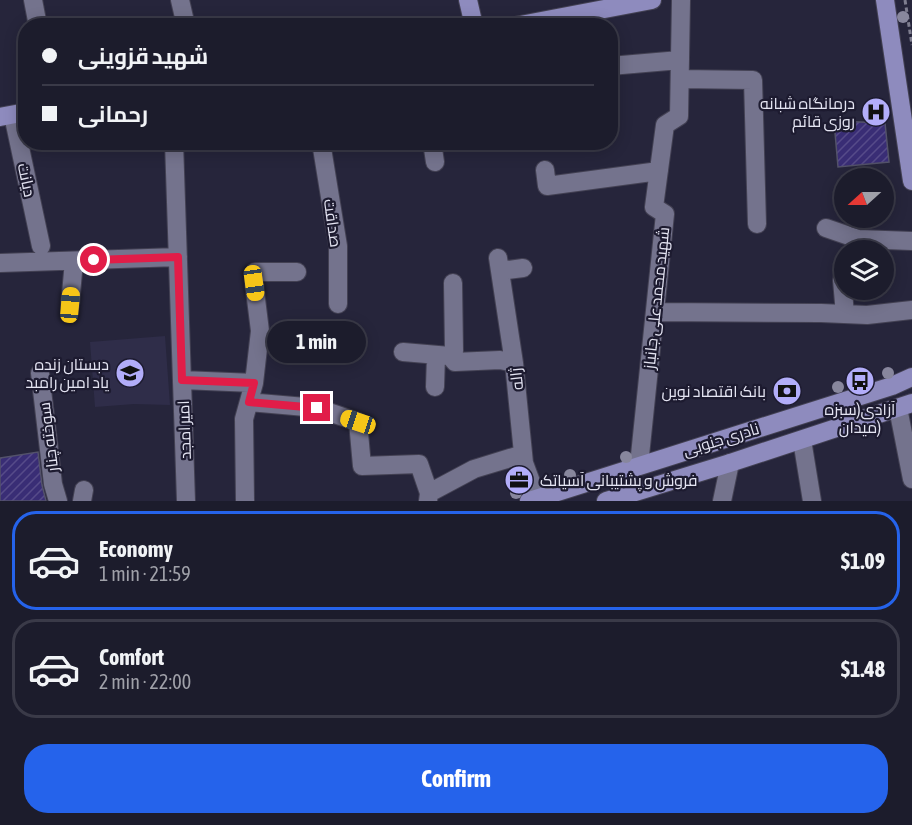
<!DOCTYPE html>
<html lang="en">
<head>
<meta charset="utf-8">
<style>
  :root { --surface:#1c1c2c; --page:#252534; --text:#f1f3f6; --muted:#a0a1a9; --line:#3a3a48; --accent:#2563eb }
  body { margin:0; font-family:"Asap Condensed",Cairo,sans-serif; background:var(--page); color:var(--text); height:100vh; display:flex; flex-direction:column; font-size:22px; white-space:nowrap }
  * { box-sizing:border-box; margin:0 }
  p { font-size:20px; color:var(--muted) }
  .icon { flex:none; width:33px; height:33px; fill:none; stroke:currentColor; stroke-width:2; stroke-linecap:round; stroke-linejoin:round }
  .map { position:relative; height:501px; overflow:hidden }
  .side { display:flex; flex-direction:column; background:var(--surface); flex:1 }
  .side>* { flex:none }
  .hud { position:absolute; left:18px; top:18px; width:600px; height:132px; border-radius:24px; box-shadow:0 3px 15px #0003,0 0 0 2px var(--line); display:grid; align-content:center; height:132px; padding:0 24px; background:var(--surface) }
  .needle { width:39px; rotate:249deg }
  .controls { position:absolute; left:834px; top:168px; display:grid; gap:12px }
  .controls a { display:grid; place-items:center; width:60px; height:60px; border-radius:50%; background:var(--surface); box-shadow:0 3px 15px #0003,0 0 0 2px var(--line); font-size:30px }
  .end { position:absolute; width:27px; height:27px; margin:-14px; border:8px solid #e11d48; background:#fff; box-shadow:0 0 0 3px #fff }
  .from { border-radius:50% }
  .bubble { position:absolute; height:42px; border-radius:21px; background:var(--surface); box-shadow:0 3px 15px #0003,0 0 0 2px var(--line); font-size:20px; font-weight:700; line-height:42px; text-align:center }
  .car { position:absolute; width:18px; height:36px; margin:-18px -9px; border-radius:8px; box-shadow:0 0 4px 2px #0007; background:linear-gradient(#f5c518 24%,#345 0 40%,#f5c518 0 76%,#345 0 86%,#f5c518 0) }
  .hud b { display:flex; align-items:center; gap:21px; height:57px; font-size:22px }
  .hud b+b { border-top:2px solid var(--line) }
  .hud i { width:15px; height:15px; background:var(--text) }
  ul { padding:10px 0 0; list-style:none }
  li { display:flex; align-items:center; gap:18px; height:99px; margin:0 12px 9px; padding:0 12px; border:3px solid var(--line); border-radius:24px }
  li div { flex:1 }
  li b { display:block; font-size:22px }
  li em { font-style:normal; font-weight:700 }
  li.current { border-color:var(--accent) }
  li>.icon { width:54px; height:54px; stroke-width:1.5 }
  .cta { display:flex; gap:12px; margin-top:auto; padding:12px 24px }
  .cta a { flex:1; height:69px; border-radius:24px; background:var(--accent); color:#fff; font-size:24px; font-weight:700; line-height:69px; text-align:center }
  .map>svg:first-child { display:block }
  .built { fill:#2f2d49 }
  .building { fill:url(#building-hatch); stroke:#53526a; stroke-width:1.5 }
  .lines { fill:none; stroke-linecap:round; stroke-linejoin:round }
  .minor-casing { stroke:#434153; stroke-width:20 }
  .major-casing { stroke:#434153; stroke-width:20 }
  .path { stroke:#7f7e90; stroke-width:3; stroke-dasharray:4.5 3; stroke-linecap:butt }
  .minor { stroke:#74738d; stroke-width:18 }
  .major { stroke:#8e8bbe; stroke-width:18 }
  .tree { fill:#88879d }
  .route { stroke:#e11d48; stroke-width:8 }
  .labels { text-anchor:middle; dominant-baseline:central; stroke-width:4.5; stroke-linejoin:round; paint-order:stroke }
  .poi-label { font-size:16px; fill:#e4e4f2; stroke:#1d1b30; text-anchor:end }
  .street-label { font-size:16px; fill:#e4e4f2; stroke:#1d1b30 }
</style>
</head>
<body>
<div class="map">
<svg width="912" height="501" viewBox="0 0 912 501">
  <defs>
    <pattern id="building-hatch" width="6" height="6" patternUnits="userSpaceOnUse" patternTransform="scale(1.5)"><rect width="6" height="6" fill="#392d75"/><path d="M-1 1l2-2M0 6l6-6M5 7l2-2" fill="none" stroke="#564b89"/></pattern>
  </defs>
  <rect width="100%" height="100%" fill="#26253b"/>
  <!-- built -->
  <path class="built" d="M165,336L170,405L134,404L95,407L90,342Z"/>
  <!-- building -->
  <path class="building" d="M834,121L885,123L889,162L838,167Z
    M38,452L42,485L46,501H0V458Z"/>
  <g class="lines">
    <!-- minor casing -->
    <g class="minor-casing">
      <path id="minor" d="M33,0L38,26
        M180,0L186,26
        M610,66L680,60
        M680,79L753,80L757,224
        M13,115L41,246
        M174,142L186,501
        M321,142L338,246V304
        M432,142L435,162
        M545,170L547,186L659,171
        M826,228L858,239L912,241
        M498,258L514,363L524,463L537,498
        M0,263L178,257
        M500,271L523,268
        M842,280L845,314
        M70,305L74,261
        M655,312L821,313L867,315L912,310
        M403,352L450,356L455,362L500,360L514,363
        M450,356L454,351L453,283
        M40,373L53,484L58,501
        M182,380L254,383
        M435,387L436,355
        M249,402L317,408L358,422L362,466L419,464L429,493L428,501
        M898,408L912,479
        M802,440L812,501
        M639,465L665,214L654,207L665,125L679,116L681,0
        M429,493L474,469L523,454
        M82,501L84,490
        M245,501L244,419L254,383L260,331L254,283L255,272H297
        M722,501L730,463"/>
    </g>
    <!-- major casing -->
    <g class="major-casing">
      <path id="major" d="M468,0L474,26
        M885,0L912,181
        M515,26L652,0
        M0,117L26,112
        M529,501L892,386L912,377
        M606,501L730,463L912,403"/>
    </g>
    <!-- path -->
    <path class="path" d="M905,0L912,45"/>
    <!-- minor -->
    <use href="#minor" class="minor"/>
    <!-- major -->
    <use href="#major" class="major"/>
  </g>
  <!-- trees -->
  <g class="tree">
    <circle cx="903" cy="17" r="6"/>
    <circle cx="888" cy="373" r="6"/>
    <circle cx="838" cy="387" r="6"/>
    <circle cx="626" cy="457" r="6"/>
    <circle cx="570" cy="475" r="6"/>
    <circle cx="548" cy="483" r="6"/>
    <circle cx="516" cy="493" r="6"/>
  </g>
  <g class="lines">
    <!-- route -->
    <path class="route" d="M94,260L178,257L182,380L254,383L249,402L317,408"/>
  </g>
  <!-- icons -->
  <defs>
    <g id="hospital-disc" transform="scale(1.5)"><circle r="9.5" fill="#b2adf9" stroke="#1d1b30"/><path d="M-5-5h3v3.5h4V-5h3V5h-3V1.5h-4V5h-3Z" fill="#111"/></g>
    <g id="school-disc" transform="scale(1.5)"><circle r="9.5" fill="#b2adf9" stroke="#1d1b30"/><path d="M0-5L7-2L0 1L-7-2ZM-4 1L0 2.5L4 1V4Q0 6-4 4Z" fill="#111"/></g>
    <g id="bus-disc" transform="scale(1.5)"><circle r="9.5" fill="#b2adf9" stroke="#1d1b30"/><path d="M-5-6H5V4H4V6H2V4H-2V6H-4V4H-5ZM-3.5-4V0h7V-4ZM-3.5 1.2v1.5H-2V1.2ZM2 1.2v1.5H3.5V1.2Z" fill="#111"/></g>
    <g id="bank-disc" transform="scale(1.5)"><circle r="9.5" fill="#b2adf9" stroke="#1d1b30"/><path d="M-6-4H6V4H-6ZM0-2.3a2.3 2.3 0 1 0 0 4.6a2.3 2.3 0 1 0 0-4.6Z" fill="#111"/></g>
    <g id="office-disc" transform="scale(1.5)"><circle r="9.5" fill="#b2adf9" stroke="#1d1b30"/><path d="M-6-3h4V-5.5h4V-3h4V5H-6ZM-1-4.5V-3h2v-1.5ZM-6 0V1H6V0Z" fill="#111"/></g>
  </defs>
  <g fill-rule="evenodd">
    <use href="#hospital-disc" x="876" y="112"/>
    <use href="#school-disc" x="130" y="373"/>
    <use href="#bus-disc" x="860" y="381"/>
    <use href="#bank-disc" x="787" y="391"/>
    <use href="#office-disc" x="519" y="480"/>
  </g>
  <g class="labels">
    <!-- poi labels -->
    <g class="poi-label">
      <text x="855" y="103">درمانگاه شبانه<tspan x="855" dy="18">روزی قائم</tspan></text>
      <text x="109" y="364">دبستان زنده<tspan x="109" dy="18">یاد امین رامبد</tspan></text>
      <text x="766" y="391">بانک اقتصاد نوین</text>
      <text x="860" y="409" text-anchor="middle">آزادی(سبزه<tspan x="860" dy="18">میدان)</tspan></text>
      <text x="540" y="480" text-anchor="start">فروش و پشتیبانی آسیاتک</text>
    </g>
    <!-- street labels -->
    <g class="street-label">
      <text transform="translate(27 180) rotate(78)">دیانت</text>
      <text transform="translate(333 223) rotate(82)">صداقت</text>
      <text transform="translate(656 298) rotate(-84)">شهید محمد علی جانباز</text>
      <text transform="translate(516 379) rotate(-96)">ژاله</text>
      <text transform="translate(184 430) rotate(-92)">امیر امجد</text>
      <text transform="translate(48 437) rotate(-97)">سوخته چنار</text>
      <text transform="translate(721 439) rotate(-17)">نادری جنوبی</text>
    </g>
  </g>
</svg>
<div class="controls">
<a><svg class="needle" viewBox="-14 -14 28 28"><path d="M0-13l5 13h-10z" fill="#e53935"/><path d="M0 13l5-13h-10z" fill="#a0a1a9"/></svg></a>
<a><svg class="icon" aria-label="layers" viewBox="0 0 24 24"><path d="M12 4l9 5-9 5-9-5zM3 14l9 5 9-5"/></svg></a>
</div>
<i class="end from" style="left:94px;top:260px"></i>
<i class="end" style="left:317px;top:408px"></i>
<div class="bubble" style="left:267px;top:321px;width:99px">1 min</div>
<i class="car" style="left:254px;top:283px;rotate:172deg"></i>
<i class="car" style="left:70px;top:305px;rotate:5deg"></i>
<i class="car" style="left:358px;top:422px;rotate:288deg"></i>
<div class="hud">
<b><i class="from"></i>شهید قزوینی</b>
<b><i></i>رحمانی</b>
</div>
</div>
<section class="side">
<ul>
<li class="current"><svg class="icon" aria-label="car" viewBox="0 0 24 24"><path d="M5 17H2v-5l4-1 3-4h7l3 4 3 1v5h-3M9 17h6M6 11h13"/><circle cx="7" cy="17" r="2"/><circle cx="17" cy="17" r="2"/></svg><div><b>Economy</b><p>1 min · 21:59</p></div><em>$1.09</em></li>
<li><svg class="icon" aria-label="car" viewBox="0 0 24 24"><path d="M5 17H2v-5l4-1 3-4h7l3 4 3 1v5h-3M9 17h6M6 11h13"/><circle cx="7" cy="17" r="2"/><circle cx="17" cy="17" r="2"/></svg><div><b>Comfort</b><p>2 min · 22:00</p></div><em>$1.48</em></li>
</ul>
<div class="cta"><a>Confirm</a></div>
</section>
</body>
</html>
